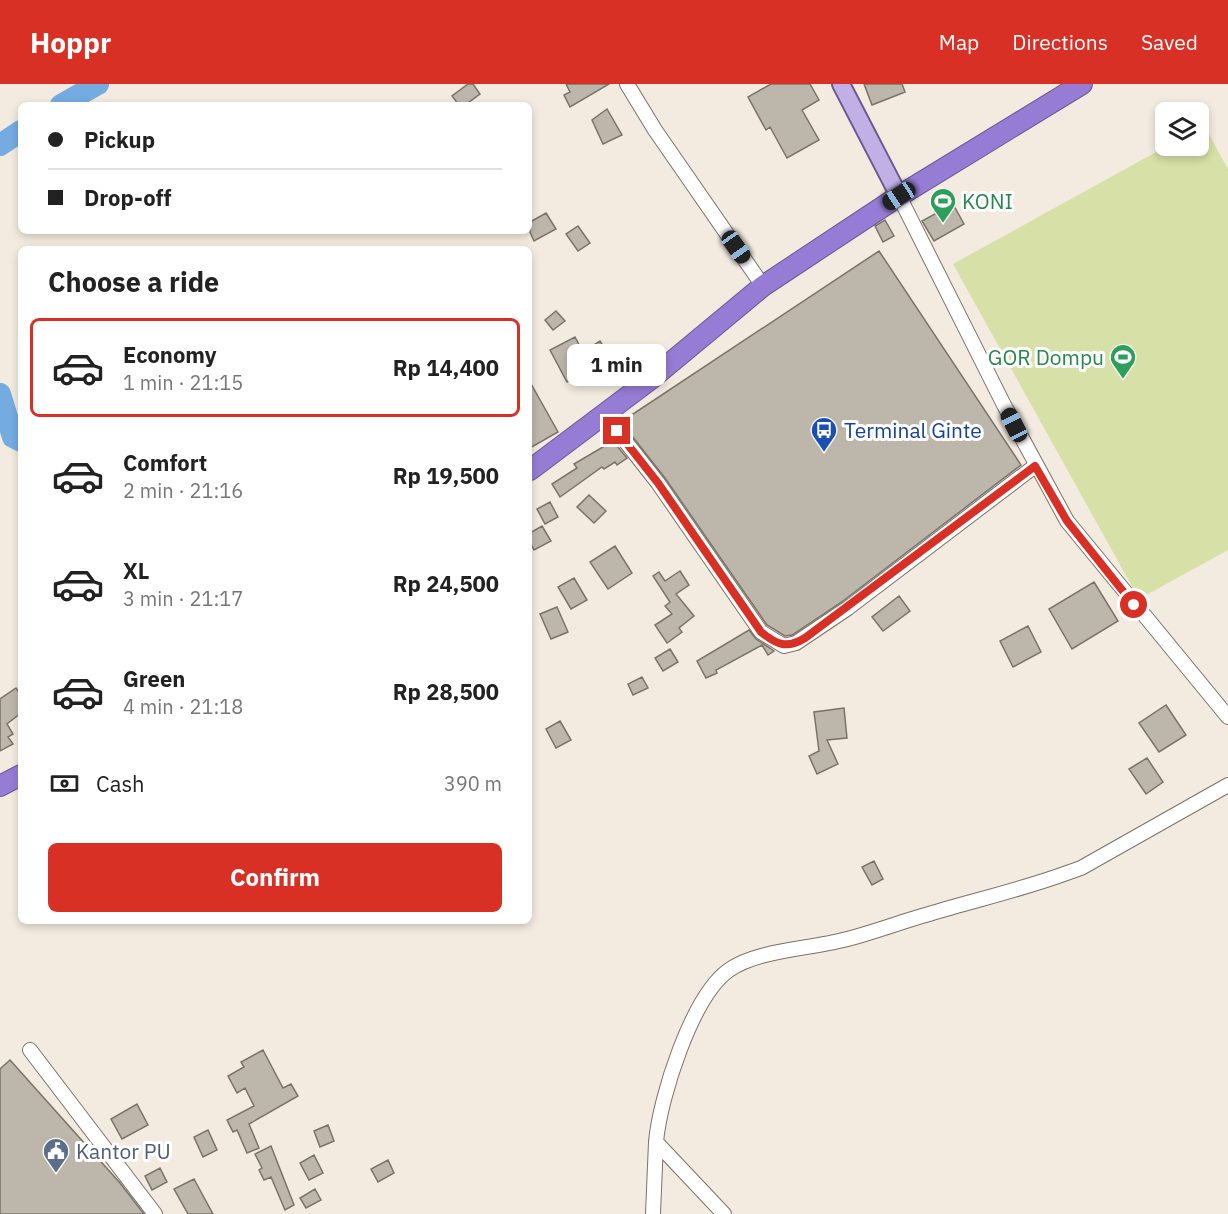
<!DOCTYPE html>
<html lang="en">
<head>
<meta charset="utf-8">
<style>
  :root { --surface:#fff; --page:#f2f2f2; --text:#222; --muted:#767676; --line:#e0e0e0; --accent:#d93025 }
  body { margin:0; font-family:"IBM Plex Sans",sans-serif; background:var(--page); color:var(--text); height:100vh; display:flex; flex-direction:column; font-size:22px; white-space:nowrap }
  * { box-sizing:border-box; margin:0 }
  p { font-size:20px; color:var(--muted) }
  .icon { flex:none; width:33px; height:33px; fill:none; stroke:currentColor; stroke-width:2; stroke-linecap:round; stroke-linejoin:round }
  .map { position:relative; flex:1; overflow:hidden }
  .panel { position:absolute; left:18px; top:162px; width:514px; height:678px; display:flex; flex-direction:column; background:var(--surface); border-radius:9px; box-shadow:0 3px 9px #0003 }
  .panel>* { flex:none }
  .guide { position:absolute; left:18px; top:18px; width:514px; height:132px; border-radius:9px; box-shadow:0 3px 9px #0003; display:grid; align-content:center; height:132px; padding:0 30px; background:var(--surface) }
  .fabs { position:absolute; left:1155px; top:18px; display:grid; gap:12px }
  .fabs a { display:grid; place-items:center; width:54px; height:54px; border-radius:9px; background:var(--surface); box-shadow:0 3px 9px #0003; font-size:30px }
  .end { position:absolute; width:27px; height:27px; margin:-14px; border:8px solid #d93025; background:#fff; box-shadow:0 0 0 3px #fff }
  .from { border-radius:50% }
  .bubble { position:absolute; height:42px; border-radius:9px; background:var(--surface); box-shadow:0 3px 9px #0003; font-size:20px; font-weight:800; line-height:42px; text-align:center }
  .car { position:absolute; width:18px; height:36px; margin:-18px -9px; border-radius:8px; box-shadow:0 0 4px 2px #0007; background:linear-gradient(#222 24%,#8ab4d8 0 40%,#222 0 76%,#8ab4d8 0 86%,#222 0) }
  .guide b { display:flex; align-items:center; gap:21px; height:57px; font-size:22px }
  .guide b+b { border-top:2px solid var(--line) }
  .guide i { width:15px; height:15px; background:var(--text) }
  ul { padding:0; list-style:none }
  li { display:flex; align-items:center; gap:18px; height:99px; margin:0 12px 9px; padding:0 18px; border:3px solid transparent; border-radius:9px }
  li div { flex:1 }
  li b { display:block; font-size:22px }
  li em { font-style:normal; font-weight:800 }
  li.selected { border-color:var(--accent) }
  li>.icon { width:54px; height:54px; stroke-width:1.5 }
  h2 { padding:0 30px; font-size:27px; line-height:72px }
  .pay { display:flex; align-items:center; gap:15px; height:66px; padding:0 30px; font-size:22px }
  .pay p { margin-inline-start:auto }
  .action { display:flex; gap:12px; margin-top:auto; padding:12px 30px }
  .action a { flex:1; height:69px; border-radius:9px; background:var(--accent); color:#fff; font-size:24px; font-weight:800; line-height:69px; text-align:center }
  header { display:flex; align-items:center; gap:36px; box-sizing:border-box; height:84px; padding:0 30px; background:var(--accent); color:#fff }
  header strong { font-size:28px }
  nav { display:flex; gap:33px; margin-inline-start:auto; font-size:21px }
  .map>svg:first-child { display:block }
  .green { fill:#d6e0a7 }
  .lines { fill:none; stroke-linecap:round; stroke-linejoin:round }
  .river { stroke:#74ace1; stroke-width:22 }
  .building { fill:#bdb6ab; stroke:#7a7369; stroke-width:1.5 }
  .minor-casing { stroke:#797268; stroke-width:16 }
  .major-casing { stroke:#6b5991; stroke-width:20 }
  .highway-casing { stroke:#6b5991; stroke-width:22 }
  .minor { stroke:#fff; stroke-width:14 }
  .major { stroke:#c0b0e6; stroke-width:16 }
  .highway { stroke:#967cd5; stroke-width:20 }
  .route { stroke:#d93025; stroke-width:8 }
  .labels { text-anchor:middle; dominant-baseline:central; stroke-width:6; stroke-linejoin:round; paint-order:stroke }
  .leisure-label { font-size:21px; fill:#27864d; stroke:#fff; text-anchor:start }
  .transit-label { font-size:21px; fill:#164399; stroke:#fff; text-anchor:start }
  .service-label { font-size:21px; fill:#4e5e75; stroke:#fff; text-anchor:start }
</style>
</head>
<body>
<header>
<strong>Hoppr</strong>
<nav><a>Map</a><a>Directions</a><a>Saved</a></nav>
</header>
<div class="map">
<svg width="1228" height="1130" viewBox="0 0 1228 1130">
  <rect width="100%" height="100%" fill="#f3ebdf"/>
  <!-- green -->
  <path class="green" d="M1204,41L1228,85V466L1139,515L953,180L1167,62H1198L1199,44Z"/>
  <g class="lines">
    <!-- river -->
    <path class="river" d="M61,21L98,0
      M0,61L21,47
      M0,310L13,353L21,357"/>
  </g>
  <!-- building -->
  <path class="building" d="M468,0H473L480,10L465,21H459L452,12Z
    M566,0H609L570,23L564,11L570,8Z
    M771,0H810L819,16L802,26L819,56L787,74L770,43L766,46L748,13Z
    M864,0H902L905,8L872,21Z
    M607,25L622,51L603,60L592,36Z
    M953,120L964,140L934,157L922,137Z
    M546,129L556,145L534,157L530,148V138Z
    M885,136L894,152L883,158L875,142Z
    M578,142L590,159L578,167L566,150Z
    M879,167L1021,381L843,517L792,551L785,552L767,541L665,394L621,338Z
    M556,227L565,237L553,246L545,236Z
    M575,253L583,268L600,257L610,272L567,298L550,266Z
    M530,298L558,348L530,364Z
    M613,357L627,374L617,381L615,378L604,385L602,383L560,413L552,400L577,384L574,380Z
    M589,411L606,427L594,439L577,423Z
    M550,418L558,433L545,440L537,425Z
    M542,442L551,457L534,466L530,458V449Z
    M615,462L632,489L608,505L590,478Z
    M680,487L689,501L676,510L694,532L679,544L682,548L667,559L655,541L672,530L665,522L670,518L653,492L659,488L665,497Z
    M574,494L587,516L571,525L558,503Z
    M1094,498L1118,537L1072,565L1049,525Z
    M899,512L910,527L883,547L872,533Z
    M557,523L568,548L551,555L540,530Z
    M1028,542L1041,568L1013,583L1000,557Z
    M749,546L756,555L774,567L768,571L762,561L716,586L717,589L706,594L697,577Z
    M670,565L678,578L663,587L655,574Z
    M642,593L648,604L633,611L628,600Z
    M16,604L21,611V629L7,640L13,650L8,653L13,660L0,667V615Z
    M1166,621L1186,651L1159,668L1139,639Z
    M844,624L847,654L827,656L838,680L817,690L809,672L819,667L814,628Z
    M560,637L571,656L556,664L546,645Z
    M1147,674L1163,698L1146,710L1129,685Z
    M874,777L883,795L872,801L862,783Z
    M263,966L283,1004L291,1000L298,1012L249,1040L259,1064L247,1069L237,1046L233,1048L227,1036L254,1022L245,1004L237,1009L228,992L244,983L241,978Z
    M10,976L120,1099L144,1130H0V985Z
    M137,1020L148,1041L122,1055L111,1035Z
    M328,1041L334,1057L320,1063L314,1047Z
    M208,1046L217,1066L203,1073L194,1053Z
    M271,1062L294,1121L285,1126L271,1093L264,1096L259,1086L262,1084L255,1070Z
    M314,1071L323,1089L309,1096L300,1079Z
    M388,1076L394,1089L378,1098L371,1085Z
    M160,1084L167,1098L152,1106L145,1092Z
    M194,1095L213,1130H188L174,1105Z
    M315,1105L321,1116L306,1124L300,1114Z"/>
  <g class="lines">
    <!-- minor casing -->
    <g class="minor-casing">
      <path id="minor" d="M627,0L655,46L763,202
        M899,112L1004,321L1067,437L1228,633
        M604,330L658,399L761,548L784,562L796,559L848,524L1035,382
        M30,966L155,1130
        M653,1130L656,1058
        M724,1130L656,1058C660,1013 692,912 729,886C757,866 809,865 843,856C872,849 900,838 929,830C975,816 1020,806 1064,790L1081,784L1228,701"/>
    </g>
    <!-- major casing -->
    <g class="major-casing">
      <path id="major" d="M841,0L899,112"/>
    </g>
    <!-- highway casing -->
    <g class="highway-casing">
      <path id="highway" d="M530,386L651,295L763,202L899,112L1082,0
        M0,702L21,691"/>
    </g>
    <!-- minor -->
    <use href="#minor" class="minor"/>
    <!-- major -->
    <use href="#major" class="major"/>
    <!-- highway -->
    <use href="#highway" class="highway"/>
  </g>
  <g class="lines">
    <!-- route -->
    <path class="route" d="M617,347L658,399L761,548C777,561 787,565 805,554L1035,382L1067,437L1134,521"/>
  </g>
  <!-- icons -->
  <defs>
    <g id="stadium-pin" transform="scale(1.35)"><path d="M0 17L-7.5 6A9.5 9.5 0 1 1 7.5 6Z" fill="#2e9e5b" stroke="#fff"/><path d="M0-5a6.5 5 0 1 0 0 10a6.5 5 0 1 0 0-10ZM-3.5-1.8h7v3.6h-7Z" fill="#fff"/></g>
    <g id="bus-pin" transform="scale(1.35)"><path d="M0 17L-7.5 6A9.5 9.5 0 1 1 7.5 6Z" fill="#1a4fb4" stroke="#fff"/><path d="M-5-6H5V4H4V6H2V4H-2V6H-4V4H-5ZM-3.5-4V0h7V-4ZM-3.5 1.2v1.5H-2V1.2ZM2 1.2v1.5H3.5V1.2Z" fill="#fff"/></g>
    <g id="civic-pin" transform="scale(1.35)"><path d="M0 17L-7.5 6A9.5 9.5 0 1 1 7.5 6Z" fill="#5c6f8a" stroke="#fff"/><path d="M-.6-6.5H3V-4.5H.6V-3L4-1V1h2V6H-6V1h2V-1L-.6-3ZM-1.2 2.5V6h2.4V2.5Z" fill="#fff"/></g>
  </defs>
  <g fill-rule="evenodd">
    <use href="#stadium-pin" x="943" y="117"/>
    <use href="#stadium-pin" x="1123" y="273"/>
    <use href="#bus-pin" x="824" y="346"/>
    <use href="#civic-pin" x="56" y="1067"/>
  </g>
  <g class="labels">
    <!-- leisure labels -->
    <g class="leisure-label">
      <text x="962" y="117">KONI</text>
      <text x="1104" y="273" text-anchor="end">GOR Dompu</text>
    </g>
    <!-- transit labels -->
    <g class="transit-label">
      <text x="844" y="346">Terminal Ginte</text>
    </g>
    <!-- service labels -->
    <g class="service-label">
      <text x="76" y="1067">Kantor PU</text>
    </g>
  </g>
</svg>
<div class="fabs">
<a><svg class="icon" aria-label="layers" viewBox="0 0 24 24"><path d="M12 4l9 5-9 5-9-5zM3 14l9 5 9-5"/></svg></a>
</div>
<i class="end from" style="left:1134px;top:521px"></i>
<i class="end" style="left:617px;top:347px"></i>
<div class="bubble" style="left:567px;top:260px;width:99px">1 min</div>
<i class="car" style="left:899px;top:112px;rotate:237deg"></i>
<i class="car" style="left:736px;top:163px;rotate:145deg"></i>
<i class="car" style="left:1014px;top:341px;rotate:333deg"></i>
<div class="guide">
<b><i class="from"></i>Pickup</b>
<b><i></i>Drop-off</b>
</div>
<section class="panel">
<h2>Choose a ride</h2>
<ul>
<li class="selected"><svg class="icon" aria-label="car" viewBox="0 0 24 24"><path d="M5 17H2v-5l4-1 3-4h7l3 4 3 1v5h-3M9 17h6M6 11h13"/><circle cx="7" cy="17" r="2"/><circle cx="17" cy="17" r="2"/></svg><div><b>Economy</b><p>1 min · 21:15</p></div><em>Rp 14,400</em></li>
<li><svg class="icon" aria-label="car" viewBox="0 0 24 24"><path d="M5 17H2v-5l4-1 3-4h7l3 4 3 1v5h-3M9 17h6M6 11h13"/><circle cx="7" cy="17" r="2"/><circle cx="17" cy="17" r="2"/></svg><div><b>Comfort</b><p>2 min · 21:16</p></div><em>Rp 19,500</em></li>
<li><svg class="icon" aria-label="car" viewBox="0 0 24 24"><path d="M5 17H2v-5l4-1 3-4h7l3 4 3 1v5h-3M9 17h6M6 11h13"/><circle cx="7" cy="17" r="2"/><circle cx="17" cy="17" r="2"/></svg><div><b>XL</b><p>3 min · 21:17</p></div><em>Rp 24,500</em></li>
<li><svg class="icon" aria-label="car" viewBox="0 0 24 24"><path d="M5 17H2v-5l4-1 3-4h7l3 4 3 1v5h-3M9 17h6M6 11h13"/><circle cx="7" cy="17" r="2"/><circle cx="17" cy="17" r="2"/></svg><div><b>Green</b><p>4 min · 21:18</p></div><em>Rp 28,500</em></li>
</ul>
<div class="pay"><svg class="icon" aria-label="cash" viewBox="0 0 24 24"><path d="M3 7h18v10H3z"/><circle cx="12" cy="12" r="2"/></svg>Cash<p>390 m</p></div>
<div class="action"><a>Confirm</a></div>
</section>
</div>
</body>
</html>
